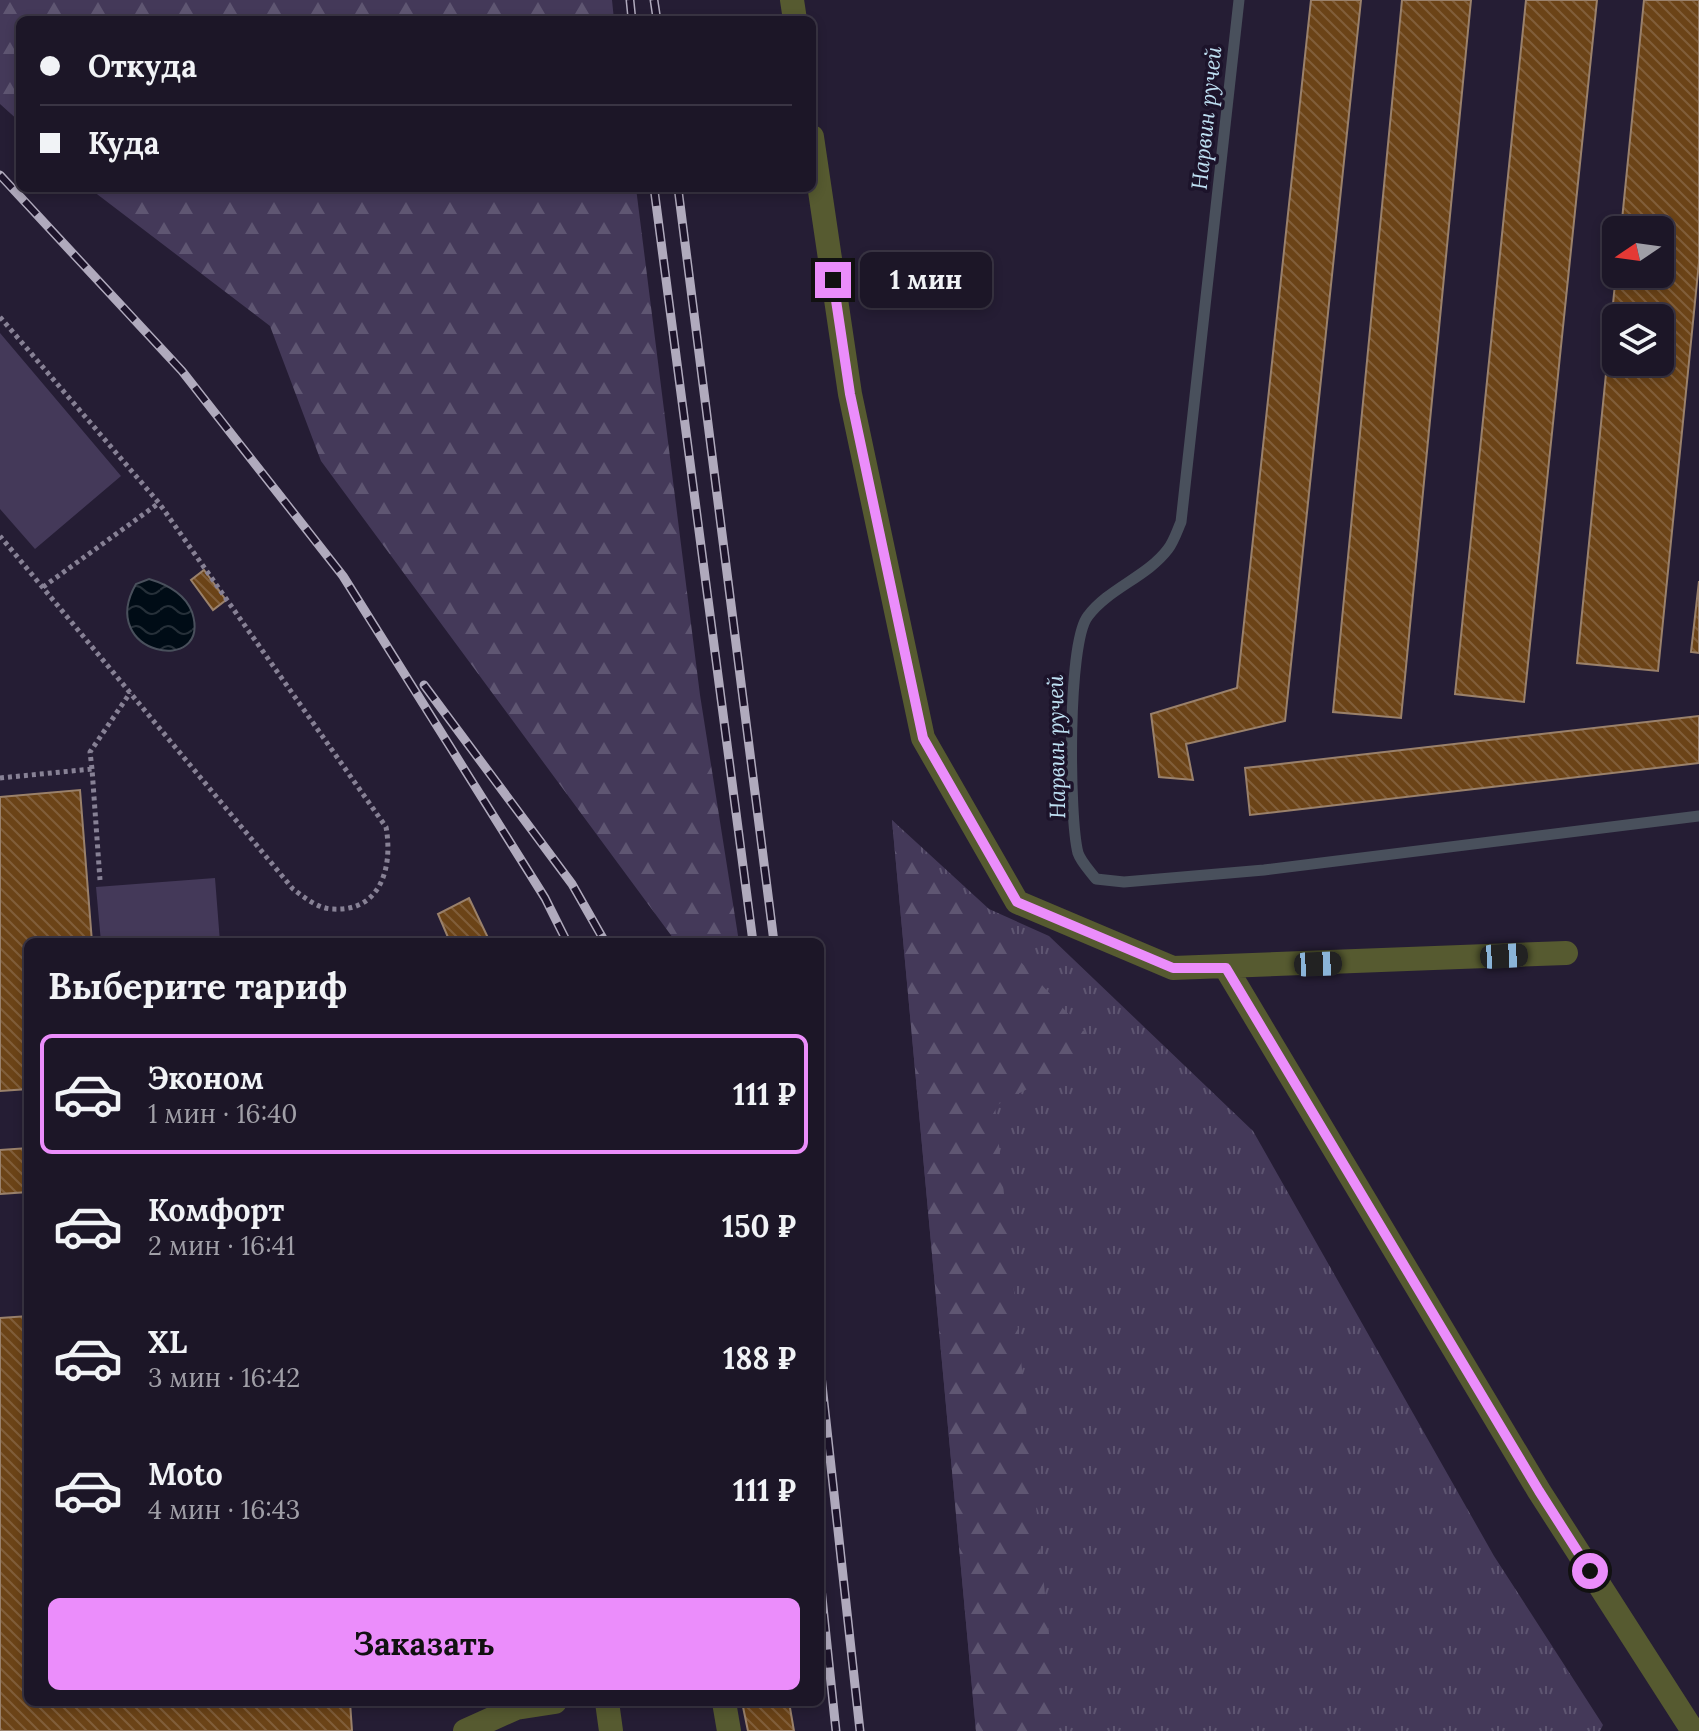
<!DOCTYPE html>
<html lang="ru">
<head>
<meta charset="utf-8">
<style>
  :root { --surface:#1c1627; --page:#292333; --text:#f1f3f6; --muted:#a09fa7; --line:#3a3544; --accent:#eb8dfb }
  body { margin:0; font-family:Lora,serif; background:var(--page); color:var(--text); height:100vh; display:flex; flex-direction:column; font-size:30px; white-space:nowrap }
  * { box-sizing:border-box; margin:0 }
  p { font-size:26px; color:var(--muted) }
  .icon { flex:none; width:44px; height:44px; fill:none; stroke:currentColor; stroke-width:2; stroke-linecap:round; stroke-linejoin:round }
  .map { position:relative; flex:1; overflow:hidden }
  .drawer { position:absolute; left:24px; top:938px; width:800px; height:768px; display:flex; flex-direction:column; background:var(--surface); border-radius:12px; box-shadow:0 4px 12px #0003,0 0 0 2px var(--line) }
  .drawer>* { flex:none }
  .guide { position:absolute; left:16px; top:16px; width:800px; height:176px; border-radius:12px; box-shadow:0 4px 12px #0003,0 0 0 2px var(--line); display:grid; align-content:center; height:176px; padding:0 24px; background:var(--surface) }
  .needle { width:52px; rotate:257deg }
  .controls { position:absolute; left:1602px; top:216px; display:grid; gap:16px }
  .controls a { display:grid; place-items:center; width:72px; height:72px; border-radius:12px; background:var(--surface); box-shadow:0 4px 12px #0003,0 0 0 2px var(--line); font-size:40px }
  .end { position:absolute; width:36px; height:36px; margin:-18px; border:10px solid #eb8dfb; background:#111; box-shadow:0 0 0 4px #111 }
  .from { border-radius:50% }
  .bubble { position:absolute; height:56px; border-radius:12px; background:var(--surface); box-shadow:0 4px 12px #0003,0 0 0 2px var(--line); font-size:26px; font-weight:700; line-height:56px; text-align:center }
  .car { position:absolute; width:24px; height:48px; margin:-24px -12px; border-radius:10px; box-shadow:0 0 6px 2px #0007; background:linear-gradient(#222 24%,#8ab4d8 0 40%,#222 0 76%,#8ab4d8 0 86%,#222 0) }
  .guide b { display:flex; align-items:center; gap:28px; height:76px; font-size:30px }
  .guide b+b { border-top:2px solid var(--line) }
  .guide i { width:20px; height:20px; background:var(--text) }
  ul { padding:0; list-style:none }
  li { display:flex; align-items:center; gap:24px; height:120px; margin:0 16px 12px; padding:0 8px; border:4px solid transparent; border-radius:12px }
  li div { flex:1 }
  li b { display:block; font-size:30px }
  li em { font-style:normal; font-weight:700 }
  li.on { border-color:var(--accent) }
  li>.icon { width:72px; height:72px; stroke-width:1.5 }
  h2 { padding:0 24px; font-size:36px; line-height:96px }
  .cta { display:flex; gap:16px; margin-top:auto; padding:16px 24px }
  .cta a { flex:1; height:92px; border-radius:12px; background:var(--accent); color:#111; font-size:32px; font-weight:700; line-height:92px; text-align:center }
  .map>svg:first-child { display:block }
  .grass { fill:url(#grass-tufts) }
  .forest { fill:url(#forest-firs) }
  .park { fill:#443959 }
  .water { fill:url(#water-waves); stroke:#49505c; stroke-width:2 }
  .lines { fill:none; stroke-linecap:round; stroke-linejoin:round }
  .stream { stroke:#49505c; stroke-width:11 }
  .building { fill:url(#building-back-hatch); stroke:#9a816b; stroke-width:2; fill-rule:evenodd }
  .path { stroke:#878195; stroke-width:5; stroke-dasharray:4 4; stroke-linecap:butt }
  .minor { stroke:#565a30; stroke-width:24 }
  .rail-casing { stroke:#b0aabd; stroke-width:9 }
  .rail { stroke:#1c132a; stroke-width:6; stroke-dasharray:18; stroke-linecap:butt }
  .route { stroke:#eb8dfb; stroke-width:10 }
  .labels { text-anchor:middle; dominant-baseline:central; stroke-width:7; stroke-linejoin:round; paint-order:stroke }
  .water-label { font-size:22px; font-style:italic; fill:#bfe0f3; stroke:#1c132a }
</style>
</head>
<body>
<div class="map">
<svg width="1699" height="1731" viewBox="0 0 1699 1731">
  <defs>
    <pattern id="grass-tufts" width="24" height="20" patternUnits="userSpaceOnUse" patternTransform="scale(2)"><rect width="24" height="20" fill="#443959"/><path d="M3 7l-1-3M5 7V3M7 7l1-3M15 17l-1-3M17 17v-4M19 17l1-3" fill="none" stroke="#5f5672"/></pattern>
    <pattern id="forest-firs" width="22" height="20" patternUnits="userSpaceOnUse" patternTransform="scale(2)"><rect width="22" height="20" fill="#443959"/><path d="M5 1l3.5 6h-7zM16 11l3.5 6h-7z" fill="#5f5672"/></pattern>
    <pattern id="water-waves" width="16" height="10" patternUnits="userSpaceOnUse" patternTransform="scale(2)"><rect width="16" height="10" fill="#000c16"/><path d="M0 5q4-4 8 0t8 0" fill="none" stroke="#263039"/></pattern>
    <pattern id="building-back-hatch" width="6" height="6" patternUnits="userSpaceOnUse" patternTransform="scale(2)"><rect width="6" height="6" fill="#6b4317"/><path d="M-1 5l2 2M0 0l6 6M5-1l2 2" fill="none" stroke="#815e3a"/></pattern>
  </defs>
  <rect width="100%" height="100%" fill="#251d34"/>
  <!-- grass -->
  <path class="grass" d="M892,820L989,909L1049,936L1253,1131L1494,1556L1603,1725L1600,1731H976Z"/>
  <!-- forest -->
  <path class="forest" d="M0,0H612L614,20H20V122L0,104Z
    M89,188H636L700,695L739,942H676L321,461L270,326Z
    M892,820L1101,1050L995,1106L1059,1731H976Z"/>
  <!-- park -->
  <path class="park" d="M0,333L121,476L35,549L0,509Z
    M215,878L220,942H101L96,887Z"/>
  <!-- water -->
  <path class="water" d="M149,579C166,584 185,594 192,612C213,677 95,655 136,584Z"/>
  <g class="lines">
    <!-- stream -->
    <path class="stream" d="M1239,0L1181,522C1177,531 1174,541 1168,549C1147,577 1109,588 1088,616C1067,642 1069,819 1078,853C1081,862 1090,871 1096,879L1124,882L1264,870L1699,816"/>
  </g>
  <!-- building -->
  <path class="building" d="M1311,0H1361L1285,721L1186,744L1193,780L1159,777L1151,714L1237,688Z
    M1402,0H1471L1401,718L1333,712Z
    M1526,0H1597L1524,702L1455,694Z
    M1644,0H1699V262L1658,671L1577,663L1616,274H1660V230H1621ZM1616,318H1660V362H1616Z
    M204,570L226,600L213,610L191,580Z
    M1699,581V653L1691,652Z
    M1699,716V763L1250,815L1245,768Z
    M80,790L92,942H28V1089L0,1091V797Z
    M469,898L490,942H450L438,914Z
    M28,1148V1192L0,1194V1150Z
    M28,1316V1702H350L352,1731H0V1318Z
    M742,1702H789L794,1731H748Z"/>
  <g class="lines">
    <!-- path -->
    <path class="path" d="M0,317L159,503L386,827C393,865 382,912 333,909C318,909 304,897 293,889L0,536
      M43,587L159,503
      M92,769L90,752L130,693
      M0,778L92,769L100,880"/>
    <!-- minor -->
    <path class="minor" d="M792,0L795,20
      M812,137L850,394L923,738L1017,902L1173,968L1566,953
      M1226,968L1539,1491L1693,1731
      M607,1702L611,1731
      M724,1702L729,1731
      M465,1731L516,1708L555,1702"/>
    <!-- rail casing -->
    <g class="rail-casing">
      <path id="rail" d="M630,0L632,20
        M654,0L657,20
        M0,175L182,371L343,576L545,898L567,942
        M654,188L753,942
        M678,188L774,942
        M424,685L572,884L605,942
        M820,1366L860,1731
        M820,1578L836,1731"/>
    </g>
    <!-- rail -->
    <use href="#rail" class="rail"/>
  </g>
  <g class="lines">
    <!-- route -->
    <path class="route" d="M833,280L850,394L923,738L1017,902L1173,968H1226L1539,1491L1590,1571"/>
  </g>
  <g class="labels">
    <!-- water labels -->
    <g class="water-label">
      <text transform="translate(1206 118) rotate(-84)">Нарвин ручей</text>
      <text transform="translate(1056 747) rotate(-91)">Нарвин ручей</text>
    </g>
  </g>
</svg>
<div class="controls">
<a><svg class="needle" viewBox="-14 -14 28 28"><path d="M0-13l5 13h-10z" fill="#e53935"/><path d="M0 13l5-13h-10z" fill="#a09fa7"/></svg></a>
<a><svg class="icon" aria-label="layers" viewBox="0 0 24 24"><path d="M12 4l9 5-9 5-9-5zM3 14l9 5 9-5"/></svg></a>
</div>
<i class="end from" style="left:1590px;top:1571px"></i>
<i class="end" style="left:833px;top:280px"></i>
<div class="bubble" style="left:860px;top:252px;width:132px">1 мин</div>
<i class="car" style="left:1504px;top:956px;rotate:87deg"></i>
<i class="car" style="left:1318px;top:964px;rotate:88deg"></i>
<div class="guide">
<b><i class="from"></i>Откуда</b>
<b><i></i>Куда</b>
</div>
<section class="drawer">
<h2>Выберите тариф</h2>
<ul>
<li class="on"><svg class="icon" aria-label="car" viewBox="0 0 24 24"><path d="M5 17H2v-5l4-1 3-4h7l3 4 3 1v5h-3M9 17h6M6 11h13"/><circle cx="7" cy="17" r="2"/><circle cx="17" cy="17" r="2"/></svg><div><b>Эконом</b><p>1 мин · 16:40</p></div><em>111 ₽</em></li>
<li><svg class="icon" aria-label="car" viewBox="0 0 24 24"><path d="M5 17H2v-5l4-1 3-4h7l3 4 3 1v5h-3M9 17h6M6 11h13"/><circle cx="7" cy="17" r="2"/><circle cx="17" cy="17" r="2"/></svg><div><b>Комфорт</b><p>2 мин · 16:41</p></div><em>150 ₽</em></li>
<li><svg class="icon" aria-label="car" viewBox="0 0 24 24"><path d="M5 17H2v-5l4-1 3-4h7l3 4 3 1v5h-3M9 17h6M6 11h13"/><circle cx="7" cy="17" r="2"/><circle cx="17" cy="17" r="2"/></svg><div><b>XL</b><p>3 мин · 16:42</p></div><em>188 ₽</em></li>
<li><svg class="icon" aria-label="car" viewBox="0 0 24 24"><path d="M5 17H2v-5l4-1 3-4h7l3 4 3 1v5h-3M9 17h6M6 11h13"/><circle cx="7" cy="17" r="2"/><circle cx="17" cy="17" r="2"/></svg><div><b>Moto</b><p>4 мин · 16:43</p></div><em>111 ₽</em></li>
</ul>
<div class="cta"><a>Заказать</a></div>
</section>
</div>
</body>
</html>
